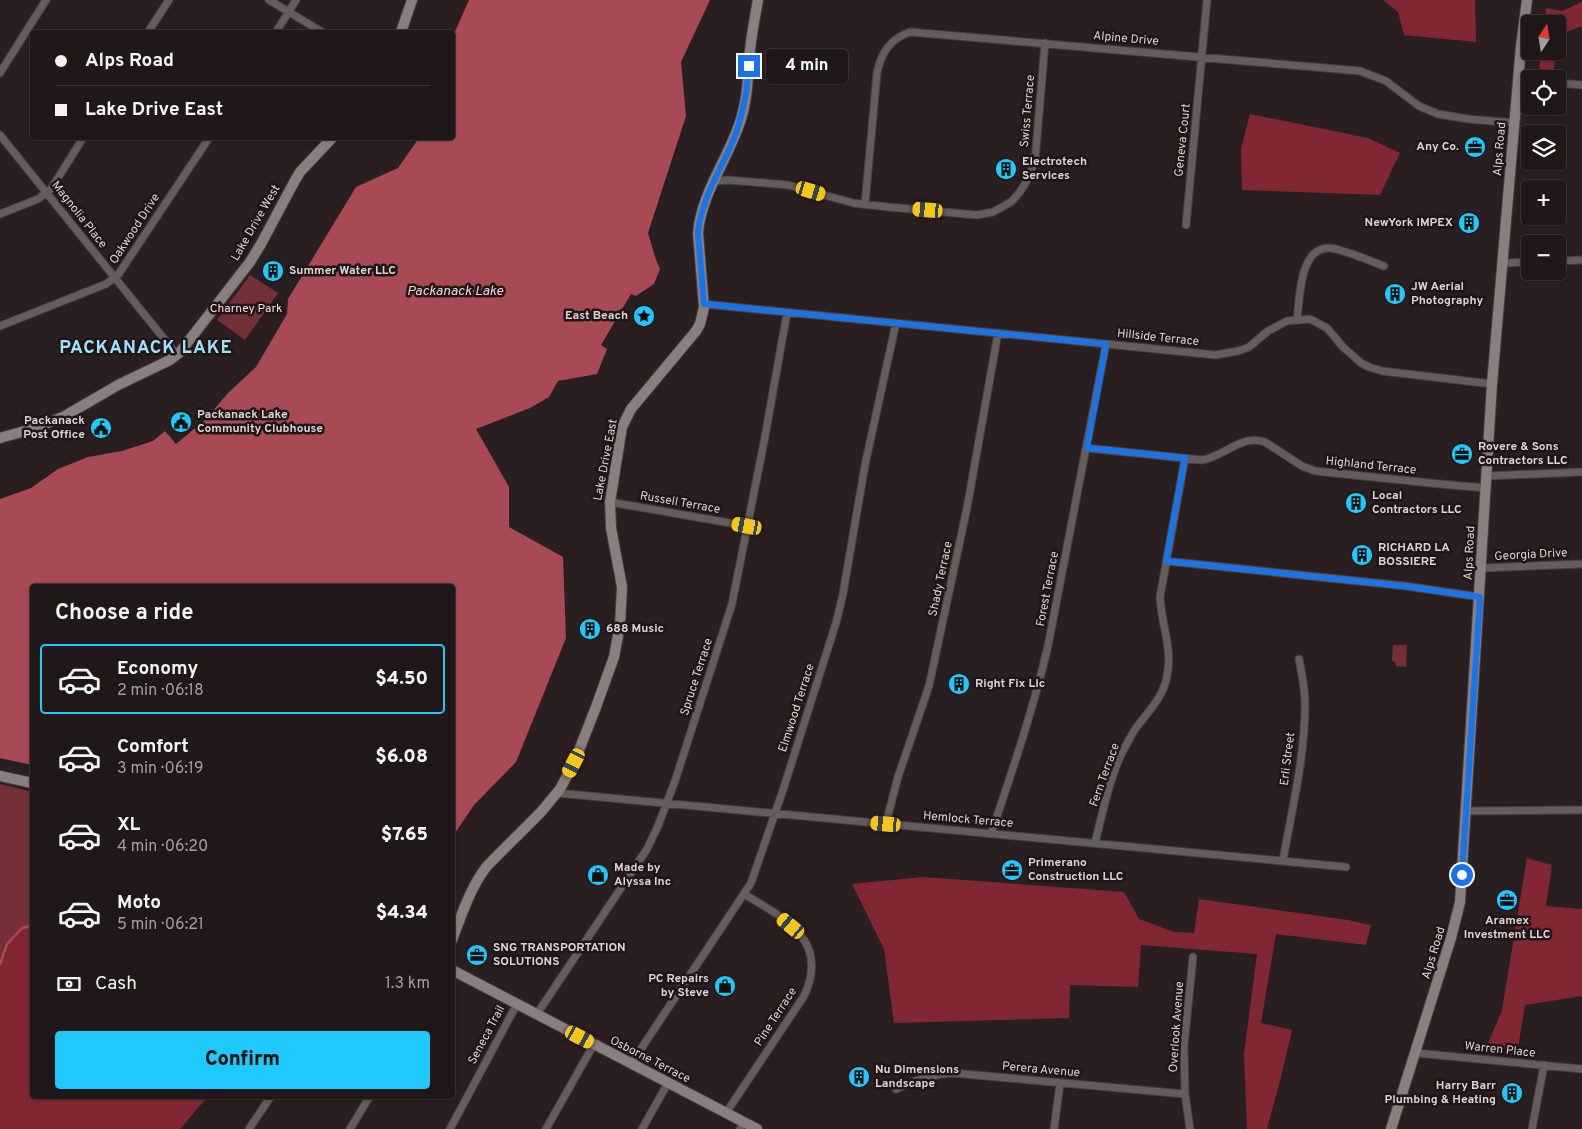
<!DOCTYPE html>
<html lang="en">
<head>
<meta charset="utf-8">
<style>
  :root { --surface:#201718; --page:#2d2425; --text:#f1f3f6; --muted:#a29fa2; --line:#3d3637; --accent:#1fc9fd }
  body { margin:0; font-family:Overpass,sans-serif; background:var(--page); color:var(--text); height:100vh; display:flex; flex-direction:column; font-size:19px; white-space:nowrap }
  * { box-sizing:border-box; margin:0 }
  p { font-size:16px; color:var(--muted) }
  .icon { flex:none; width:28px; height:28px; fill:none; stroke:currentColor; stroke-width:2; stroke-linecap:round; stroke-linejoin:round }
  .map { position:relative; flex:1; overflow:hidden }
  .side { position:absolute; left:30px; top:584px; width:425px; height:515px; display:flex; flex-direction:column; background:var(--surface); border-radius:5px; box-shadow:0 1px 4px #0004,0 0 0 1px var(--line) }
  .side>* { flex:none }
  .top-card { position:absolute; left:30px; top:30px; width:425px; height:110px; border-radius:5px; box-shadow:0 1px 4px #0004,0 0 0 1px var(--line); display:grid; align-content:center; height:110px; padding:0 25px; background:var(--surface) }
  .needle { width:32px; rotate:12deg }
  .tools { position:absolute; left:1521px; top:15px; display:grid; gap:10px }
  .tools a { display:grid; place-items:center; width:45px; height:45px; border-radius:5px; background:var(--surface); box-shadow:0 1px 4px #0004,0 0 0 1px var(--line); font-size:25px }
  .end { position:absolute; width:22px; height:22px; margin:-11px; border:6px solid #1a73e8; background:#fff; box-shadow:0 0 0 2px #fff }
  .from { border-radius:50% }
  .bubble { position:absolute; height:35px; border-radius:5px; background:var(--surface); box-shadow:0 1px 4px #0004,0 0 0 1px var(--line); font-size:16px; font-weight:800; line-height:35px; text-align:center }
  .car { position:absolute; width:15px; height:30px; margin:-15px -8px; border-radius:6px; box-shadow:0 0 4px 1px #0007; background:linear-gradient(#f5c518 24%,#345 0 40%,#f5c518 0 76%,#345 0 86%,#f5c518 0) }
  .top-card b { display:flex; align-items:center; gap:18px; height:48px; font-size:19px }
  .top-card b+b { border-top:1px solid var(--line) }
  .top-card i { width:12px; height:12px; background:var(--text) }
  ul { padding:0; list-style:none }
  li { display:flex; align-items:center; gap:15px; height:70px; margin:0 10px 8px; padding:0 15px; border:2px solid transparent; border-radius:5px }
  li div { flex:1 }
  li b { display:block; font-size:19px }
  li em { font-style:normal; font-weight:800 }
  li.current { border-color:var(--accent) }
  li>.icon { width:45px; height:45px; stroke-width:1.5 }
  h2 { padding:0 25px; font-size:22px; line-height:60px }
  .pay { display:flex; align-items:center; gap:12px; height:55px; padding:0 25px; font-size:19px }
  .pay p { margin-inline-start:auto }
  .button { display:flex; gap:10px; margin-top:auto; padding:10px 25px }
  .button a { flex:1; height:58px; border-radius:5px; background:var(--accent); color:#111; font-size:20px; font-weight:800; line-height:58px; text-align:center }
  .map>svg:first-child { display:block }
  .green { fill:#743037 }
  .forest { fill:#812734 }
  .water { fill:#a84a54 }
  .lines { fill:none; stroke-linecap:round; stroke-linejoin:round }
  .stream { stroke:#a84a54; stroke-width:2.5 }
  .street-casing { stroke:#463c3d; stroke-width:9 }
  .secondary-casing { stroke:#463c3d; stroke-width:12 }
  .street { stroke:#635d5d; stroke-width:7 }
  .secondary { stroke:#887f7f; stroke-width:10 }
  .route { stroke:#1a73e8; stroke-width:6 }
  .labels { text-anchor:middle; dominant-baseline:central; stroke-width:5; stroke-linejoin:round; paint-order:stroke }
  .street-label { font-size:12px; fill:#dcd4d4; stroke:#201616 }
  .poi-label { font-size:12px; font-weight:bold; fill:#dcd4d4; stroke:#201616; text-anchor:start }
  .park-label { font-size:12px; fill:#f8dcdd; stroke:#201616 }
  .water-label { font-size:14px; font-style:italic; fill:#f0d4d5; stroke:#201616 }
  .district-label { font-size:18px; font-weight:bold; letter-spacing:1px; fill:#9ce2ff; stroke:#201616 }
</style>
</head>
<body>
<div class="map">
<svg width="1582" height="1129" viewBox="0 0 1582 1129">
  <rect width="100%" height="100%" fill="#2a1f20"/>
  <!-- green -->
  <path class="green" d="M250,275L278,293L245,340L217,320Z
    M1393,645H1407L1406,667L1396,666L1395,662L1392,661Z
    M0,784L32,792V1096H208L180,1129H0Z"/>
  <!-- forest -->
  <path class="forest" d="M1383,0H1475L1476,42L1404,35L1398,12Z
    M1582,2V26L1561,34L1558,50V24H1545L1546,8L1562,11Z
    M1541,51H1557L1553,72L1539,71Z
    M1250,114L1368,138L1400,153L1380,195L1242,190L1241,149Z
    M1527,858L1552,865L1546,906L1582,909V996L1525,1005L1517,1054L1484,1053L1502,1010Z
    M923,877L1124,892L1139,919L1174,932L1194,933L1199,899L1348,920L1371,925L1366,945L1276,934L1261,1023L1292,1030L1281,1077L1267,1129H1247L1244,1054L1257,954L1141,945L1138,987L1070,985L1069,1018L894,1023L884,949L852,884Z
    M32,926V1096H208L180,1129H0V964L7,944L22,928Z"/>
  <!-- water -->
  <path class="water" d="M469,0H710L681,62L686,116L648,233L656,260L660,269L654,284L636,296L631,294L601,345L607,349L597,374L558,381L549,397L530,408L476,429L509,487V527L563,557L566,638L516,762L474,805L453,836L452,586H32V765L0,758V499L31,488L58,469L88,457L122,451L153,441L165,431L176,444L205,420L228,393L256,367L287,314L288,299L356,187L398,168L419,138H452L453,36Z"/>
  <g class="lines">
    <!-- stream -->
    <path class="stream" d="M0,964L7,944L22,928L32,926"/>
    <!-- street casing -->
    <g class="street-casing">
      <path id="street" d="M269,0L322,32
        M148,32L169,0
        M276,32L296,0
        M0,73L46,0
        M1519,79L1530,80
        M1558,83L1582,85
        M0,135L177,355
        M715,181L728,180L788,185L853,203L888,207L977,215L993,212L1011,202L1019,193L1025,184L1035,161L1045,43
        M865,204L877,73C881,53 890,39 910,32L1360,71L1386,81L1419,106L1438,114L1468,119L1515,123
        M0,214L38,199L51,189L83,138
        M1186,225L1207,0
        M1558,261L1582,260
        M1503,263L1530,262
        M704,304L1216,355L1238,351L1249,347L1268,331L1287,321L1310,319L1327,328L1343,347L1361,363L1369,367L1382,371L1492,384
        M1297,319C1300,298 1299,248 1329,248C1340,248 1373,262 1384,266
        M0,326L106,284L118,275L209,138
        M1087,448L1202,460C1225,456 1242,434 1265,442L1302,466L1315,471L1440,484L1486,488
        M1487,476L1582,472
        M610,502L747,526
        M1166,561L1405,586L1480,597
        M1482,568L1582,564
        M557,793L1346,867
        M1467,811L1582,810
        M886,823L898,777L929,686L967,508L998,333
        M991,834C1012,772 1033,710 1048,646L1106,344
        M1095,843C1102,815 1110,776 1123,751C1127,744 1131,735 1136,728C1148,712 1164,696 1167,676C1173,649 1161,623 1160,597L1185,458
        M1283,860C1292,809 1305,757 1305,704C1305,689 1302,674 1299,659
        M537,1014L647,849L658,826L675,781L732,604L764,442L787,313
        M1416,1053L1582,1069
        M631,1064L751,883L783,790L836,623L843,594L865,465L896,323
        M896,1089C915,1081 932,1074 953,1073L1185,1094
        M726,1113L804,996C830,941 786,919 744,894
        M249,1129L271,1096
        M350,1129L370,1096
        M450,1129L517,1004
        M546,1129L594,1044
        M642,1129L668,1083
        M740,1129L744,1122
        M1054,1129L1060,1083
        M1190,1129L1185,1094L1184,1046L1193,957
        M1532,1129L1544,1065"/>
    </g>
    <!-- secondary casing -->
    <g class="secondary-casing">
      <path id="secondary" d="M401,32L412,0
        M0,438L32,429L63,417L118,385L170,360L180,352L250,262L261,244L293,184L300,172L332,138
        M0,776L32,783
        M452,940C462,914 470,888 487,866L541,812L560,789L574,763L596,707L614,657L620,625L622,587L611,528L610,502L622,427L631,409L696,331L700,324L704,307L698,233C701,194 728,159 740,122C748,99 748,74 750,50C752,33 755,16 758,0
        M452,970L757,1129
        M1391,1129L1451,938L1460,902L1492,384L1521,46L1527,0"/>
    </g>
    <!-- street -->
    <use href="#street" class="street"/>
    <!-- secondary -->
    <use href="#secondary" class="secondary"/>
  </g>
  <g class="lines">
    <!-- route -->
    <path class="route" d="M749,66C747,92 743,116 733,141C720,171 701,200 698,233L704,304L1106,344L1087,448L1185,458L1166,561L1404,586L1480,597L1462,875"/>
  </g>
  <!-- icons -->
  <defs>
    <g id="office-disc" transform="scale(1.125)"><circle r="9.5" fill="#1fc9fd" stroke="#201616"/><path d="M-6-3h4V-5.5h4V-3h4V5H-6ZM-1-4.5V-3h2v-1.5ZM-6 0V1H6V0Z" fill="#111"/></g>
    <g id="building-disc" transform="scale(1.125)"><circle r="9.5" fill="#1fc9fd" stroke="#201616"/><path d="M-4-6H4V6H1V3H-1V6H-4ZM-2.5-4.3h1.7v1.8h-1.7ZM.8-4.3h1.7v1.8H.8ZM-2.5-1h1.7V.8h-1.7ZM.8-1h1.7V.8H.8Z" fill="#111"/></g>
    <g id="sight-disc" transform="scale(1.125)"><circle r="9.5" fill="#1fc9fd" stroke="#201616"/><path d="M0-6L1.8-2.2L6-1.7L2.9 1.2L3.7 5.4L0 3.3L-3.7 5.4L-2.9 1.2L-6-1.7L-1.8-2.2Z" fill="#111"/></g>
    <g id="civic-disc" transform="scale(1.125)"><circle r="9.5" fill="#1fc9fd" stroke="#201616"/><path d="M-.6-6.5H3V-4.5H.6V-3L4-1V1h2V6H-6V1h2V-1L-.6-3ZM-1.2 2.5V6h2.4V2.5Z" fill="#111"/></g>
    <g id="shop-disc" transform="scale(1.125)"><circle r="9.5" fill="#1fc9fd" stroke="#201616"/><path d="M-5-2.5h2.3a2.7 3.5 0 0 1 5.4 0H5L5.5 6h-11ZM-1.5-2.5h3a1.5 2.3 0 0 0-3 0Z" fill="#111"/></g>
  </defs>
  <g fill-rule="evenodd">
    <use href="#office-disc" x="1475" y="147"/>
    <use href="#building-disc" x="1006" y="169"/>
    <use href="#building-disc" x="1469" y="223"/>
    <use href="#building-disc" x="273" y="271"/>
    <use href="#building-disc" x="1395" y="294"/>
    <use href="#sight-disc" x="644" y="316"/>
    <use href="#civic-disc" x="181" y="422"/>
    <use href="#civic-disc" x="101" y="428"/>
    <use href="#office-disc" x="1462" y="454"/>
    <use href="#building-disc" x="1356" y="503"/>
    <use href="#building-disc" x="1362" y="555"/>
    <use href="#building-disc" x="590" y="629"/>
    <use href="#building-disc" x="959" y="684"/>
    <use href="#office-disc" x="1012" y="870"/>
    <use href="#shop-disc" x="598" y="875"/>
    <use href="#office-disc" x="1507" y="900"/>
    <use href="#office-disc" x="477" y="955"/>
    <use href="#shop-disc" x="725" y="986"/>
    <use href="#building-disc" x="859" y="1077"/>
    <use href="#building-disc" x="1512" y="1093"/>
  </g>
  <g class="labels">
    <!-- street labels -->
    <g class="street-label">
      <text transform="translate(1126 39) rotate(5)">Alpine Drive</text>
      <text transform="translate(1028 111) rotate(-85)">Swiss Terrace</text>
      <text transform="translate(1183 140) rotate(-84)">Geneva Court</text>
      <text transform="translate(1500 149) rotate(-85)">Alps Road</text>
      <text transform="translate(79 215) rotate(52)">Magnolia Place</text>
      <text transform="translate(256 223) rotate(-60)">Lake Drive West</text>
      <text transform="translate(135 229) rotate(-57)">Oakwood Drive</text>
      <text transform="translate(1158 338) rotate(6)">Hillside Terrace</text>
      <text transform="translate(606 460) rotate(-79)">Lake Drive East</text>
      <text transform="translate(1371 466) rotate(6)">Highland Terrace</text>
      <text transform="translate(680 503) rotate(10)">Russell Terrace</text>
      <text transform="translate(1470 553) rotate(-87)">Alps Road</text>
      <text transform="translate(1531 555) rotate(-3)">Georgia Drive</text>
      <text transform="translate(941 579) rotate(-78)">Shady Terrace</text>
      <text transform="translate(1048 589) rotate(-79)">Forest Terrace</text>
      <text transform="translate(697 677) rotate(-72)">Spruce Terrace</text>
      <text transform="translate(797 708) rotate(-72)">Elmwood Terrace</text>
      <text transform="translate(1288 759) rotate(-83)">Erli Street</text>
      <text transform="translate(1105 775) rotate(-70)">Fern Terrace</text>
      <text transform="translate(968 820) rotate(5)">Hemlock Terrace</text>
      <text transform="translate(1434 953) rotate(-73)">Alps Road</text>
      <text transform="translate(776 1017) rotate(-57)">Pine Terrace</text>
      <text transform="translate(1177 1027) rotate(-86)">Overlook Avenue</text>
      <text transform="translate(487 1035) rotate(-62)">Seneca Trail</text>
      <text transform="translate(1500 1050) rotate(6)">Warren Place</text>
      <text transform="translate(650 1060) rotate(27)">Osborne Terrace</text>
      <text transform="translate(1041 1070) rotate(5)">Perera Avenue</text>
    </g>
    <!-- poi labels -->
    <g class="poi-label">
      <text x="1459" y="147" text-anchor="end">Any Co.</text>
      <text x="1022" y="162">Electrotech<tspan x="1022" dy="14">Services</tspan></text>
      <text x="1453" y="223" text-anchor="end">NewYork IMPEX</text>
      <text x="289" y="271">Summer Water LLC</text>
      <text x="1411" y="287">JW Aerial<tspan x="1411" dy="14">Photography</tspan></text>
      <text x="628" y="316" text-anchor="end">East Beach</text>
      <text x="197" y="415">Packanack Lake<tspan x="197" dy="14">Community Clubhouse</tspan></text>
      <text x="85" y="421" text-anchor="end">Packanack<tspan x="85" dy="14">Post Office</tspan></text>
      <text x="1478" y="447">Rovere &amp; Sons<tspan x="1478" dy="14">Contractors LLC</tspan></text>
      <text x="1372" y="496">Local<tspan x="1372" dy="14">Contractors LLC</tspan></text>
      <text x="1378" y="548">RICHARD LA<tspan x="1378" dy="14">BOSSIERE</tspan></text>
      <text x="606" y="629">688 Music</text>
      <text x="975" y="684">Right Fix Llc</text>
      <text x="1028" y="863">Primerano<tspan x="1028" dy="14">Construction LLC</tspan></text>
      <text x="614" y="868">Made by<tspan x="614" dy="14">Alyssa Inc</tspan></text>
      <text x="1507" y="921" text-anchor="middle">Aramex<tspan x="1507" dy="14">Investment LLC</tspan></text>
      <text x="493" y="948">SNG TRANSPORTATION<tspan x="493" dy="14">SOLUTIONS</tspan></text>
      <text x="709" y="979" text-anchor="end">PC Repairs<tspan x="709" dy="14">by Steve</tspan></text>
      <text x="875" y="1070">Nu Dimensions<tspan x="875" dy="14">Landscape</tspan></text>
      <text x="1496" y="1086" text-anchor="end">Harry Barr<tspan x="1496" dy="14">Plumbing &amp; Heating</tspan></text>
    </g>
    <!-- park labels -->
    <g class="park-label">
      <text x="246" y="309">Charney Park</text>
    </g>
    <!-- water labels -->
    <g class="water-label">
      <text x="455" y="291">Packanack Lake</text>
    </g>
    <!-- district labels -->
    <g class="district-label">
      <text x="146" y="348">PACKANACK LAKE</text>
    </g>
  </g>
</svg>
<div class="tools">
<a><svg class="needle" viewBox="-14 -14 28 28"><path d="M0-13l5 13h-10z" fill="#e53935"/><path d="M0 13l5-13h-10z" fill="#a29fa2"/></svg></a>
<a><svg class="icon" aria-label="locate" viewBox="0 0 24 24"><circle cx="12" cy="12" r="6"/><path d="M12 2v4M12 18v4M2 12h4M18 12h4"/></svg></a>
<a><svg class="icon" aria-label="layers" viewBox="0 0 24 24"><path d="M12 4l9 5-9 5-9-5zM3 14l9 5 9-5"/></svg></a>
<a>+</a>
<a>−</a>
</div>
<i class="end from" style="left:1462px;top:875px"></i>
<i class="end" style="left:749px;top:66px"></i>
<div class="bubble" style="left:766px;top:49px;width:82px">4 min</div>
<i class="car" style="left:811px;top:191px;rotate:107deg"></i>
<i class="car" style="left:928px;top:210px;rotate:274deg"></i>
<i class="car" style="left:747px;top:526px;rotate:280deg"></i>
<i class="car" style="left:574px;top:763px;rotate:207deg"></i>
<i class="car" style="left:886px;top:824px;rotate:275deg"></i>
<i class="car" style="left:791px;top:926px;rotate:310deg"></i>
<i class="car" style="left:580px;top:1037px;rotate:118deg"></i>
<div class="top-card">
<b><i class="from"></i>Alps Road</b>
<b><i></i>Lake Drive East</b>
</div>
<section class="side">
<h2>Choose a ride</h2>
<ul>
<li class="current"><svg class="icon" aria-label="car" viewBox="0 0 24 24"><path d="M5 17H2v-5l4-1 3-4h7l3 4 3 1v5h-3M9 17h6M6 11h13"/><circle cx="7" cy="17" r="2"/><circle cx="17" cy="17" r="2"/></svg><div><b>Economy</b><p>2 min · 06:18</p></div><em>$4.50</em></li>
<li><svg class="icon" aria-label="car" viewBox="0 0 24 24"><path d="M5 17H2v-5l4-1 3-4h7l3 4 3 1v5h-3M9 17h6M6 11h13"/><circle cx="7" cy="17" r="2"/><circle cx="17" cy="17" r="2"/></svg><div><b>Comfort</b><p>3 min · 06:19</p></div><em>$6.08</em></li>
<li><svg class="icon" aria-label="car" viewBox="0 0 24 24"><path d="M5 17H2v-5l4-1 3-4h7l3 4 3 1v5h-3M9 17h6M6 11h13"/><circle cx="7" cy="17" r="2"/><circle cx="17" cy="17" r="2"/></svg><div><b>XL</b><p>4 min · 06:20</p></div><em>$7.65</em></li>
<li><svg class="icon" aria-label="car" viewBox="0 0 24 24"><path d="M5 17H2v-5l4-1 3-4h7l3 4 3 1v5h-3M9 17h6M6 11h13"/><circle cx="7" cy="17" r="2"/><circle cx="17" cy="17" r="2"/></svg><div><b>Moto</b><p>5 min · 06:21</p></div><em>$4.34</em></li>
</ul>
<div class="pay"><svg class="icon" aria-label="cash" viewBox="0 0 24 24"><path d="M3 7h18v10H3z"/><circle cx="12" cy="12" r="2"/></svg>Cash<p>1.3 km</p></div>
<div class="button"><a>Confirm</a></div>
</section>
</div>
</body>
</html>
